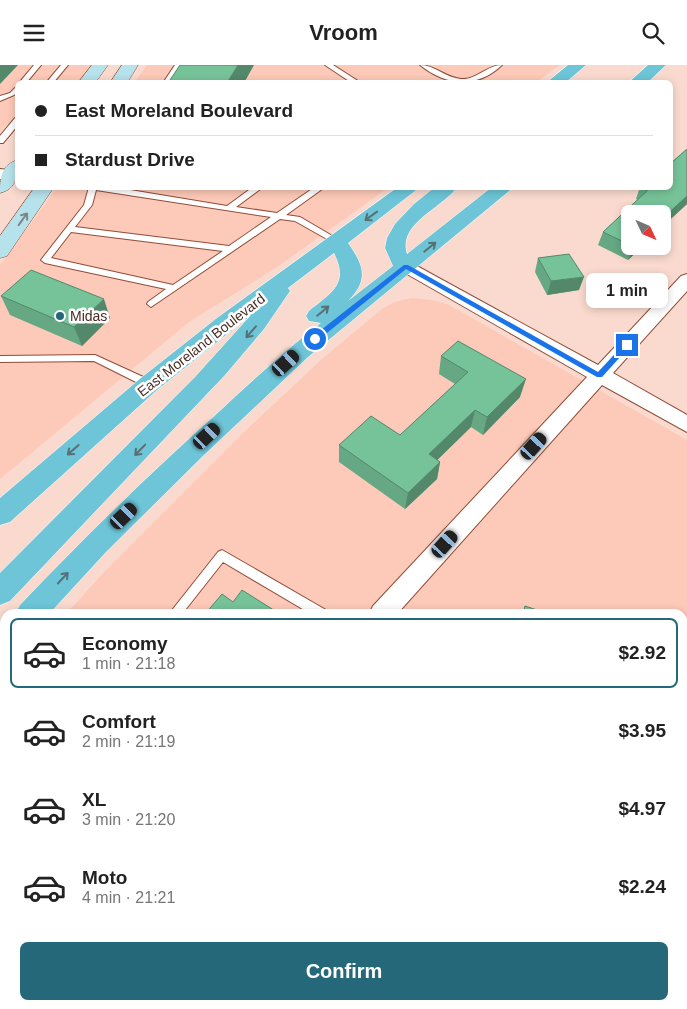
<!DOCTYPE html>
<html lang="en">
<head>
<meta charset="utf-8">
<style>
  :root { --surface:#fff; --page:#f2f2f2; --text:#222; --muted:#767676; --line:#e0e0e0; --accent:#25687a }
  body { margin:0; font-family:Arial,sans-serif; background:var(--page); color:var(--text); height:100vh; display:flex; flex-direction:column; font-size:19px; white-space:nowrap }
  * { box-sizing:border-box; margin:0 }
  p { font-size:16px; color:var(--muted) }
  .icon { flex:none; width:28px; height:28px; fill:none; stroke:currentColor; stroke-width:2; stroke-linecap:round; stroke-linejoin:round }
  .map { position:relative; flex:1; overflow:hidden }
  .sheet { position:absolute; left:0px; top:544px; width:688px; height:401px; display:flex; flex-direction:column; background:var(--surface); border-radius:15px 15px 0 0; box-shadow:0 2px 8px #0003 }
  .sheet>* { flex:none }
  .hud { position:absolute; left:15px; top:15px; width:658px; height:110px; border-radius:8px; box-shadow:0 2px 8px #0003; display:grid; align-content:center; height:110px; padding:0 20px; background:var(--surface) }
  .needle { width:32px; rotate:134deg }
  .buttons { position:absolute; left:621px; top:140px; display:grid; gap:10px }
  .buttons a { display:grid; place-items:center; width:50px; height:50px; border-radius:8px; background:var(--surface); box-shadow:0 2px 8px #0003; font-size:25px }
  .end { position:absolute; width:22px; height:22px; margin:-11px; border:6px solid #1a73e8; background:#fff; box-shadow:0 0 0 2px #fff }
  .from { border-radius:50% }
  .bubble { position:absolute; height:35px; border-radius:8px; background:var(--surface); box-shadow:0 2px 8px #0003; font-size:16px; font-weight:700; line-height:35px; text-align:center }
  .car { position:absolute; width:15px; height:30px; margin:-15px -8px; border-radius:6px; box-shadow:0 0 4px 1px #0007; background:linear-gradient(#222 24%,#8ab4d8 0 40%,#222 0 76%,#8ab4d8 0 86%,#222 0) }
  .hud b { display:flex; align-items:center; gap:18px; height:48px; font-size:19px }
  .hud b+b { border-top:1px solid var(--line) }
  .hud i { width:12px; height:12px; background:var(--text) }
  ul { padding:9px 0 0; list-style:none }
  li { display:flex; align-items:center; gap:15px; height:70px; margin:0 10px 8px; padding:0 10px; border:2px solid transparent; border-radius:8px }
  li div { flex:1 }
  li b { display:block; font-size:19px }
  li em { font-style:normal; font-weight:700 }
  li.selected { border-color:var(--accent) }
  li>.icon { width:45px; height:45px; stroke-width:1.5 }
  .action { display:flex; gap:10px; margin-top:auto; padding:10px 20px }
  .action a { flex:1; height:58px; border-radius:8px; background:var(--accent); color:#fff; font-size:20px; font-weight:700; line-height:58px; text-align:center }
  header { display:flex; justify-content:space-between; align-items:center; height:65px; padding:0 20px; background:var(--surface); font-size:22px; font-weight:700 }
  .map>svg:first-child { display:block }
  .built { fill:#fdc9b8 }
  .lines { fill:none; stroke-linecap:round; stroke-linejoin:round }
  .lane-casing { stroke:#914d37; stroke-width:2 }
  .street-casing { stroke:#914d37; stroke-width:2 }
  .secondary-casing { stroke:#914d37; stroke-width:1 }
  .primary-casing { stroke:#fff; stroke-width:1 }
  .lane { fill:#fff; fill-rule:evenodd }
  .street { fill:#fff; fill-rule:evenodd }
  .secondary { fill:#b6e2eb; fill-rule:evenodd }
  .primary { fill:#6dc5d7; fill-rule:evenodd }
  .wall { fill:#66a884 }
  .shaded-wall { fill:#53886b }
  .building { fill:#77c399; stroke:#53886b }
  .oneway { stroke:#597073 }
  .oneway2 { stroke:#808686 }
  .route { fill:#1a73e8 }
  .poi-dot { fill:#25687a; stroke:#fff; stroke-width:2 }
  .labels { text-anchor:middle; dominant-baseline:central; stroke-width:5; stroke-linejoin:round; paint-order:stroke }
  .poi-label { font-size:14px; fill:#492b21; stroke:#fff; text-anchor:start }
  .street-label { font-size:14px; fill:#492b21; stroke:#fff }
</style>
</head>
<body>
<header><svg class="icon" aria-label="menu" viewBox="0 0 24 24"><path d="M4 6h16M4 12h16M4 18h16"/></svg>Vroom<svg class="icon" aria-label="search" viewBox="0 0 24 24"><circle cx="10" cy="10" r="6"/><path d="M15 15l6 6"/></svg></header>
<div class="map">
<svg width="687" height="944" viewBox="0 0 687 944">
  <rect width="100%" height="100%" fill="#fadacf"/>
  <!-- built -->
  <path class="built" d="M0,0H93L78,17L18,18L17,62L6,60L0,67Z
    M147,0H560L535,18H134Z
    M57,123H388L277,202L189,257L0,414V200Z
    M412,233L432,235L449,240L687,375V554L683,561L682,549H66L107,504L242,369L323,293L382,244L394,237Z
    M683,577L687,588V944H40L42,940H682Z
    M5,616V796L0,787V621Z"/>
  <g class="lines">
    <!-- lane casing -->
    <g class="lane-casing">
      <path id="lane" d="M34,0H41L26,18H19Z
        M61,0H68L53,18H46Z
        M175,0H181L170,18H163Z
        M325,0H333L361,18H352Z
        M420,0C435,0 446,13 461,14C477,15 487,0 502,0C477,24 446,21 420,0Z
        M18,20V27L14,30L0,36V31L10,28Z
        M15,53H18V60L3,78H0V71Z
        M89,122H112L227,141L253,122H263L236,142L277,148L315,122H325L286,150L300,152L341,176L340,178H334L295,156L280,154L151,242L147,239L148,237L166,224L45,198L41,195L84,140ZM96,125L271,152L229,181L75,162L92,140ZM71,167L223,186L173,220L51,193Z
        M95,290L152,316L154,319L149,323L146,322L94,296L0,297V291Z
        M222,485L326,545L328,549H311L223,497L182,549H169L218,487Z
        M682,725H687V739H682Z"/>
    </g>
    <!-- street casing -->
    <g class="street-casing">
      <path id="street" d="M0,104L18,106V116L0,114Z
        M406,195L598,300L681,211L687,209V226L613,308L687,350V367L602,320L397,549H369L373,541L587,312L400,205L397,201L400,197Z
        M0,876L5,878V916L0,914Z
        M9,940H41L43,944H11Z
        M82,940H115L113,944H80Z"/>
    </g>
    <!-- secondary casing -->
    <g class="secondary-casing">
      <path id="secondary" d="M92,0H108L95,18H78Z
        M122,0H138L127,18H110Z
        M18,95C18,109 17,124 0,128C0,114 1,99 18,95Z
        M35,122H54L7,191L0,193V171Z"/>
    </g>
    <!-- primary casing -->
    <g class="primary-casing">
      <path id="primary" d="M568,0H586L565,18H546Z
        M648,0H666L647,18H628Z
        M398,122H420L348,178C364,201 369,214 348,236L393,201L385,183L387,173L395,159L414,139L435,122H457C443,143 397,158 407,189L492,122H514L308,292L204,390L106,487L49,549H15L20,540C85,472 151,407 221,345C253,315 286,285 321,258L309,256L306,251L309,246C331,228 350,219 334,188L288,223L290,226L264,264L225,310L10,536L0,540V508L195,312L251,250L157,325L10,457L0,460V433L141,313L217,253Z
        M5,561V593L0,595V563Z"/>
    </g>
    <!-- lane -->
    <use href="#lane" class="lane"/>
    <!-- street -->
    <use href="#street" class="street"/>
    <!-- secondary -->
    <use href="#secondary" class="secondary"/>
    <!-- primary -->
    <use href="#primary" class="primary"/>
  </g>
  <!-- wall -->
  <path class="wall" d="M687,84V139L662,162L630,149V181H643L628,195L598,180L603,167L638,135L636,134L640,122H670L671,98Z
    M538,193L579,225L547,230L535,207Z
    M1,231L110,253L82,281L10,250Z
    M441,291L520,332L483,370L471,362L437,395L440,397L437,414L405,444L339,397V380L400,370L455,319L439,309Z"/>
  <!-- shaded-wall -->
  <path class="shaded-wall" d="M0,0H18L0,19Z
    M238,0H254L244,18H227Z
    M687,131V139L662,162V154Z
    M634,181H643L628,195L634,182Z
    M584,212L579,225L547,230L551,216Z
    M104,234L110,253L82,281L74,262Z
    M526,314L520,332L483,370L487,352Z
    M475,345L471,362L426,406L429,389Z
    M440,397L437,414L405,444L408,428Z"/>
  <!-- building -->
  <path class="building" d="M180,0H238L227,18H168Z
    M687,84V131L662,154V149H630V180L603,167L649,124L646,122H670V98H671Z
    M569,189L584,212L551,216L538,193Z
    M31,205L104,234L74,262L1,231Z
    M458,276L526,314L487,352L475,345L429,389L440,397L408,428L339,380L371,351L400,370L468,307L441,291Z
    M242,525L280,549H205L222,529L233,537Z
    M525,541L549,549H523Z
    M687,755V944H383V940H682V756Z"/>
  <!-- one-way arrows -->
  <defs><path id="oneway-shaft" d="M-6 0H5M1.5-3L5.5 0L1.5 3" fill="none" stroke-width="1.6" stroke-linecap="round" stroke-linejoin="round" transform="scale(1.25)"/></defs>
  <g class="oneway">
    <use href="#oneway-shaft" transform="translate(371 151) rotate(144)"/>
    <use href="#oneway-shaft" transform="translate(430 182) rotate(-39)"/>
    <use href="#oneway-shaft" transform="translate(323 246) rotate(-40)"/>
    <use href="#oneway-shaft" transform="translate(251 267) rotate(131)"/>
    <use href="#oneway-shaft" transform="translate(73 385) rotate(139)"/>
    <use href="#oneway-shaft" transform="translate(140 385) rotate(134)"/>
    <use href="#oneway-shaft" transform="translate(63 513) rotate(-47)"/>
  </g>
  <use class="oneway2" href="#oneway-shaft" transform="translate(23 154) rotate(-54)"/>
  <!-- route -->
  <path class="route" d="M404,200H408L598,307L625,278L631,280L602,312H597L406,204L317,276H312V272Z"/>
  <!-- markers -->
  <circle class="poi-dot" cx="60" cy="251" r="5"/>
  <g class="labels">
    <!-- poi labels -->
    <g class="poi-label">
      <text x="70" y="251">Midas</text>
    </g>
    <!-- street labels -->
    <g class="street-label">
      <text transform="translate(201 280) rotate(-38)">East Moreland Boulevard</text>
    </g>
  </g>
</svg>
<div class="buttons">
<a><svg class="needle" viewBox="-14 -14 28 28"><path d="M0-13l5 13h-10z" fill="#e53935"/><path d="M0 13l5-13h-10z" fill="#767676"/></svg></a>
</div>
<i class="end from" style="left:315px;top:274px"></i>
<i class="end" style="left:627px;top:280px"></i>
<div class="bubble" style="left:586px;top:208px;width:82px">1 min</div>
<i class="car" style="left:286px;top:298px;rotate:48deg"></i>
<i class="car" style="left:207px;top:371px;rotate:47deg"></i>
<i class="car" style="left:534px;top:381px;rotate:42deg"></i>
<i class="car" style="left:124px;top:451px;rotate:46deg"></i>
<i class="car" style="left:445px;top:479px;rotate:42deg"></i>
<div class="hud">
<b><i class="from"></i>East Moreland Boulevard</b>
<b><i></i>Stardust Drive</b>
</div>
<section class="sheet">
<ul>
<li class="selected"><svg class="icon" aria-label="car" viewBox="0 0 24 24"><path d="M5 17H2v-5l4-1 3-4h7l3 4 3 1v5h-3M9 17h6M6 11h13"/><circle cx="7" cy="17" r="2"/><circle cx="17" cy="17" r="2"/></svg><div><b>Economy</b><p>1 min · 21:18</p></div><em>$2.92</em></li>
<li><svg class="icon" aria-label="car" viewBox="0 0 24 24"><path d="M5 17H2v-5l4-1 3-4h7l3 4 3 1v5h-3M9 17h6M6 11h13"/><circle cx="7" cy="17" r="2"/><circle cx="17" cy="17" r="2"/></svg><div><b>Comfort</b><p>2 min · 21:19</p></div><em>$3.95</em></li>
<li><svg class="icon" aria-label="car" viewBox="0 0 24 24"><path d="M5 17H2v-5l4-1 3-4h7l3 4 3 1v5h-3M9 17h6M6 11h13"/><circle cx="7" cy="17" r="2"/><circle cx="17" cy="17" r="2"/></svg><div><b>XL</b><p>3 min · 21:20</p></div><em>$4.97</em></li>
<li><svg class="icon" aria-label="car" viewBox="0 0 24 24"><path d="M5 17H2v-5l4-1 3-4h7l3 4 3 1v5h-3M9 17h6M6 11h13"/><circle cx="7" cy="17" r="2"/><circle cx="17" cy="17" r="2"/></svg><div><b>Moto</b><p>4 min · 21:21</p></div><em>$2.24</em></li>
</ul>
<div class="action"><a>Confirm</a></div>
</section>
</div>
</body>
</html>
